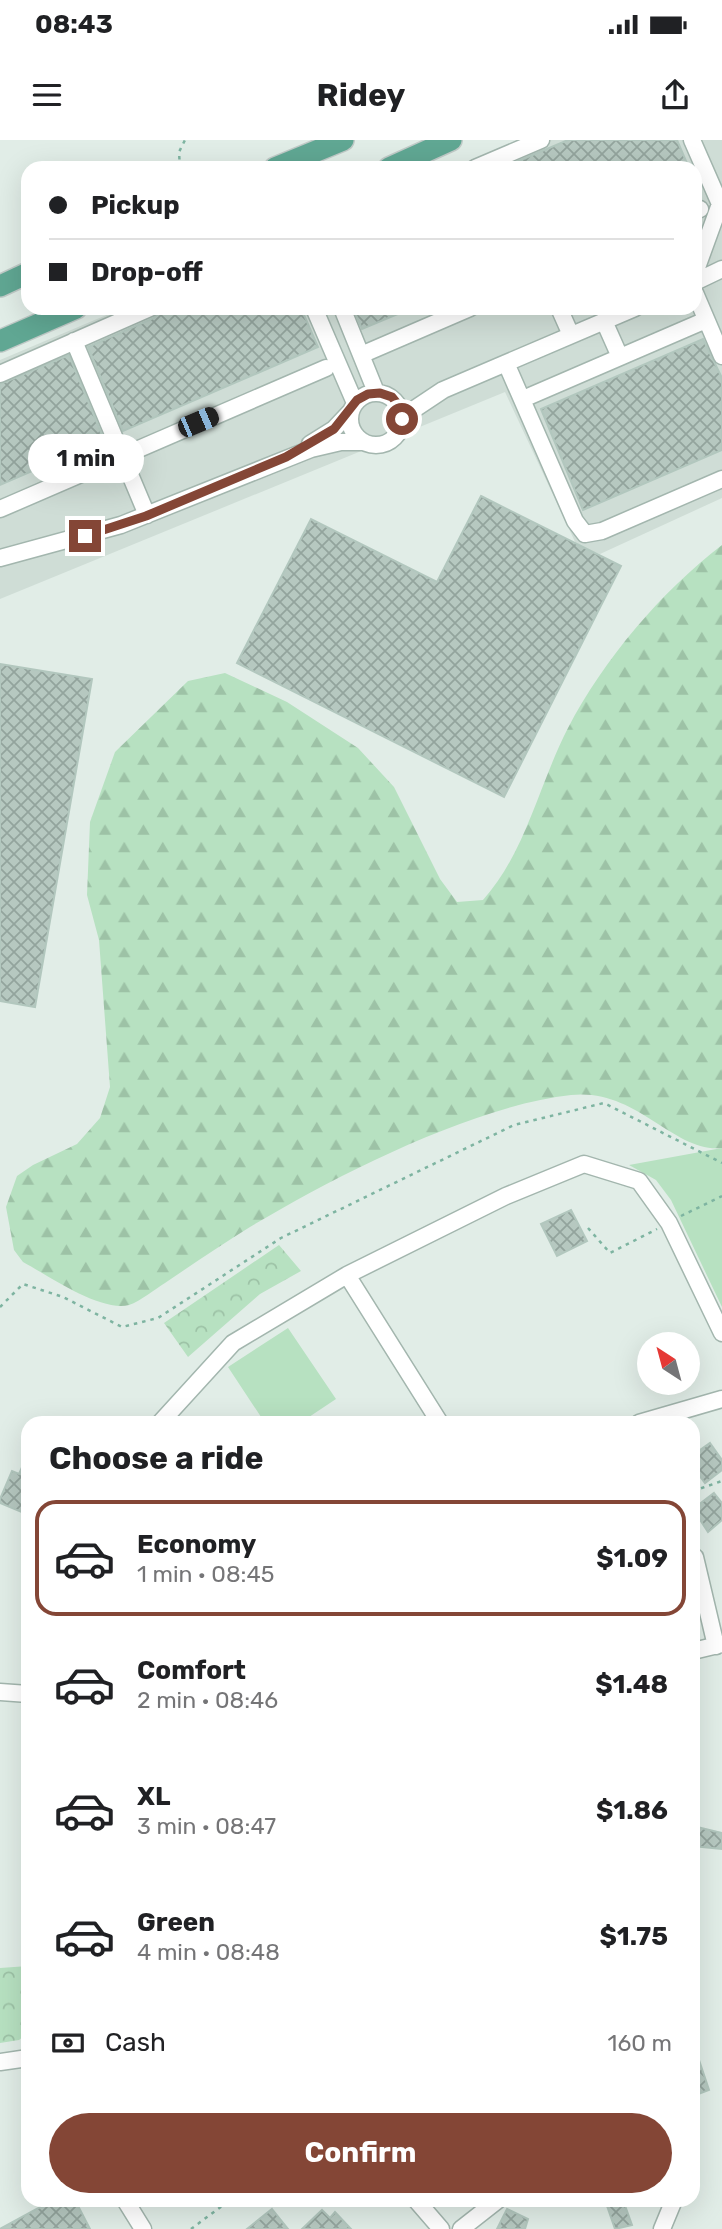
<!DOCTYPE html>
<html lang="en">
<head>
<meta charset="utf-8">
<style>
  :root { --surface:#fff; --page:#f2f2f2; --text:#202124; --muted:#757577; --line:#e0e0e0; --accent:#844636 }
  body { margin:0; font-family:Rubik,sans-serif; background:var(--page); color:var(--text); height:100vh; display:flex; flex-direction:column; font-size:26px; white-space:nowrap }
  * { box-sizing:border-box; margin:0 }
  p { font-size:23px; color:var(--muted) }
  .icon { flex:none; width:38px; height:38px; fill:none; stroke:currentColor; stroke-width:2; stroke-linecap:round; stroke-linejoin:round }
  .map { position:relative; flex:1; overflow:hidden }
  .panel { position:absolute; left:21px; top:1276px; width:679px; height:791px; display:flex; flex-direction:column; background:var(--surface); border-radius:21px; box-shadow:0 7px 28px #0002 }
  .panel>* { flex:none }
  .top-card { position:absolute; left:21px; top:21px; width:681px; height:154px; border-radius:21px; box-shadow:0 7px 28px #0002; display:grid; align-content:center; height:154px; padding:0 28px; background:var(--surface) }
  .needle { width:46px; rotate:324deg }
  .fabs { position:absolute; left:637px; top:1192px; display:grid; gap:14px }
  .fabs a { display:grid; place-items:center; width:63px; height:63px; border-radius:50%; background:var(--surface); box-shadow:0 7px 28px #0002; font-size:35px }
  .end { position:absolute; width:32px; height:32px; margin:-16px; border:9px solid #844636; background:#fff; box-shadow:0 0 0 4px #fff }
  .from { border-radius:50% }
  .bubble { position:absolute; height:49px; border-radius:24px; background:var(--surface); box-shadow:0 7px 28px #0002; font-size:23px; font-weight:700; line-height:49px; text-align:center }
  .car { position:absolute; width:21px; height:42px; margin:-21px -10px; border-radius:9px; box-shadow:0 0 5px 2px #0007; background:linear-gradient(#222 24%,#8ab4d8 0 40%,#222 0 76%,#8ab4d8 0 86%,#222 0) }
  .top-card b { display:flex; align-items:center; gap:24px; height:66px; font-size:26px }
  .top-card b+b { border-top:2px solid var(--line) }
  .top-card i { width:18px; height:18px; background:var(--text) }
  ul { padding:0; list-style:none }
  li { display:flex; align-items:center; gap:21px; height:116px; margin:0 14px 10px; padding:0 14px; border:4px solid transparent; border-radius:21px }
  li div { flex:1 }
  li b { display:block; font-size:26px }
  li em { font-style:normal; font-weight:700 }
  li.active { border-color:var(--accent) }
  li>.icon { width:63px; height:63px; stroke-width:1.5 }
  h2 { padding:0 28px; font-size:32px; line-height:84px }
  .pay { display:flex; align-items:center; gap:18px; height:77px; padding:0 28px; font-size:26px }
  .pay p { margin-inline-start:auto }
  .action { display:flex; gap:14px; margin-top:auto; padding:14px 28px }
  .action a { flex:1; height:80px; border-radius:42px; background:var(--accent); color:#fff; font-size:28px; font-weight:700; line-height:80px; text-align:center }
  .status { display:flex; justify-content:space-between; align-items:center; height:49px; padding:0 35px; background:var(--surface); direction:ltr }
  .status svg { height:19px; fill:currentColor }
  header { display:flex; justify-content:space-between; align-items:center; height:91px; padding:0 28px; background:var(--surface); font-size:32px; font-weight:700 }
  .map>svg:first-child { display:block }
  .built { fill:#cfddd6 }
  .grass { fill:#b7e1c1 }
  .forest { fill:url(#forest-firs) }
  .park { fill:url(#park-crowns) }
  .building { fill:url(#building-cross-hatch); stroke:#b2c7be; stroke-width:2 }
  .lines { fill:none; stroke-linecap:round; stroke-linejoin:round }
  .minor-casing { stroke:#a3b6ae; stroke-width:19 }
  .major-casing { stroke:#c0cac7; stroke-width:24 }
  .path { stroke:#7eb4a1; stroke-width:2.5; stroke-dasharray:3.5 5; stroke-linecap:butt }
  .minor { stroke:#fff; stroke-width:16 }
  .major { stroke:#60a793; stroke-width:21 }
  .route { stroke:#844636; stroke-width:9 }
</style>
</head>
<body>
<div class="status"><b>08:43</b><svg viewBox="0 0 49 12"><path d="M0 12V9h3v3zM5 12V6h3v6zM10 12V3h3v9zM15 12V0h3v12zM26 1h20v11H26zM47 4h2v5h-2z"/></svg></div>
<header><svg class="icon" aria-label="menu" viewBox="0 0 24 24"><path d="M4 6h16M4 12h16M4 18h16"/></svg>Ridey<svg class="icon" aria-label="share" viewBox="0 0 24 24"><path d="M12 15V3M7 8l5-5 5 5M5 13v7h14v-7"/></svg></header>
<div class="map">
<svg width="722" height="2089" viewBox="0 0 722 2089">
  <defs>
    <pattern id="forest-firs" width="22" height="20" patternUnits="userSpaceOnUse" patternTransform="scale(1.75)"><rect width="22" height="20" fill="#b7e1c1"/><path d="M5 1l3.5 6h-7zM16 11l3.5 6h-7z" fill="#9dc2a6"/></pattern>
    <pattern id="park-crowns" width="20" height="18" patternUnits="userSpaceOnUse" patternTransform="scale(1.75)"><rect width="20" height="18" fill="#b7e1c1"/><path d="M2 6a3 3 0 1 1 6 0M12 15a3 3 0 1 1 6 0" fill="none" stroke="#9dc2a6"/></pattern>
    <pattern id="building-cross-hatch" width="8" height="8" patternUnits="userSpaceOnUse" patternTransform="scale(1.75)"><rect width="8" height="8" fill="#b6c8c0"/><path d="M0 0l8 8M0 8l8-8" fill="none" stroke="#93a49d"/></pattern>
  </defs>
  <rect width="100%" height="100%" fill="#e1ede7"/>
  <!-- built -->
  <path class="built" d="M518,0H722V358L600,414L577,406L505,252L0,459V220L123,168H695V28H452Z"/>
  <!-- grass -->
  <path class="grass" d="M722,1008V1167L671,1060L656,1040L629,1025Z
    M288,1188L336,1259L300,1283H265L228,1227Z"/>
  <!-- forest -->
  <path class="forest" d="M722,405V1008C673,1013 638,948 571,955C472,966 335,1036 250,1087C221,1105 193,1124 165,1143C155,1149 141,1161 129,1165C100,1172 49,1136 23,1122L14,1110L6,1067L17,1036L33,1025L77,1004L100,978L110,947L99,800L87,755L90,682L115,612L188,541L225,533L287,562L358,608L394,647L440,739L457,762L483,760C526,712 539,644 568,588C604,519 661,452 722,405Z"/>
  <!-- park -->
  <path class="park" d="M279,1105L301,1131L260,1154L188,1217L164,1183Z
    M28,1826V1893L19,1900L0,1903V1828Z"/>
  <!-- building -->
  <path class="building" d="M568,0H677L689,28H502Z
    M164,168H301L318,207L123,291L88,207L154,178Z
    M353,168H412L362,189Z
    M703,199L722,238V310L583,370L541,269Z
    M69,215L104,300L0,345V244Z
    M481,356L621,426L504,657L237,523L311,379L437,442Z
    M0,524L92,539L35,867L0,861Z
    M571,1070L587,1101L557,1116L541,1084Z
    M710,1303L722,1320V1330L705,1343L693,1327V1315Z
    M28,1314V1363L24,1373L0,1363V1359L12,1331L19,1334Z
    M714,1353L722,1363V1380L708,1392L693,1369Z
    M693,1686L722,1693V1709L693,1706Z
    M695,1908L709,1950L693,1956V1909Z
    M53,2060H75L90,2089H0Z
    M605,2060H623L632,2085L615,2089Z
    M272,2069L288,2089H247Z
    M507,2069L528,2079L525,2089H497Z
    M322,2070L330,2078L335,2072L351,2089H302Z"/>
  <g class="lines">
    <!-- minor casing -->
    <g class="minor-casing">
      <path id="minor" d="M692,0L720,64L695,133
        M475,28L541,0
        M695,71L700,69
        M695,142L722,129
        M695,153L722,216
        M314,168L355,263
        M342,168L376,252
        M559,168L571,195
        M604,181L620,217
        M74,201L147,375
        M361,215L470,168
        M506,223L575,381L585,394L602,391L722,339
        M0,234L150,168
        M350 279a26 26 0 1 1 52 0a26 26 0 1 1-52 0Z
        M523,259L706,180
        M402,283L416,268L443,250L635,168
        M310,304L334,289L351,271
        M0,369L326,228
        M0,418L121,385L311,309L341,302H364
        M347,1135L440,1283
        M160,1283L233,1203L347,1135L506,1056L584,1024L639,1041L669,1083L722,1193
        M639,1283L722,1259
        M695,1417L716,1506
        M693,1511L722,1504
        M0,1552L28,1554
        M0,1922L28,1918
        M125,2060L143,2089
        M416,2060L441,2089
        M461,2089L498,2060
        M662,2089L674,2060"/>
    </g>
    <!-- major casing -->
    <g class="major-casing">
      <path id="major" d="M275,28L343,0
        M389,28L451,0
        M0,146L28,133
        M0,201L76,168"/>
    </g>
    <!-- path -->
    <path class="path" d="M180,28L179,12L185,0
      M681,1076L722,1056
      M588,1088L610,1113L657,1089
      M0,1167L23,1144L63,1157L122,1187L158,1178L281,1098L514,985L604,963L722,1023
      M693,1351L722,1341
      M191,2089L230,2060"/>
    <!-- minor -->
    <use href="#minor" class="minor"/>
    <!-- major -->
    <use href="#major" class="major"/>
  </g>
  <g class="lines">
    <!-- route -->
    <path class="route" d="M85,396L146,376L286,317L334,289L357,260L368,254L380,253L392,257L400,267L402,279"/>
  </g>
</svg>
<div class="fabs">
<a><svg class="needle" viewBox="-14 -14 28 28"><path d="M0-13l5 13h-10z" fill="#e53935"/><path d="M0 13l5-13h-10z" fill="#757577"/></svg></a>
</div>
<i class="end from" style="left:402px;top:279px"></i>
<i class="end" style="left:85px;top:396px"></i>
<div class="bubble" style="left:28px;top:294px;width:116px">1 min</div>
<i class="car" style="left:198px;top:282px;rotate:67deg"></i>
<div class="top-card">
<b><i class="from"></i>Pickup</b>
<b><i></i>Drop-off</b>
</div>
<section class="panel">
<h2>Choose a ride</h2>
<ul>
<li class="active"><svg class="icon" aria-label="car" viewBox="0 0 24 24"><path d="M5 17H2v-5l4-1 3-4h7l3 4 3 1v5h-3M9 17h6M6 11h13"/><circle cx="7" cy="17" r="2"/><circle cx="17" cy="17" r="2"/></svg><div><b>Economy</b><p>1 min · 08:45</p></div><em>$1.09</em></li>
<li><svg class="icon" aria-label="car" viewBox="0 0 24 24"><path d="M5 17H2v-5l4-1 3-4h7l3 4 3 1v5h-3M9 17h6M6 11h13"/><circle cx="7" cy="17" r="2"/><circle cx="17" cy="17" r="2"/></svg><div><b>Comfort</b><p>2 min · 08:46</p></div><em>$1.48</em></li>
<li><svg class="icon" aria-label="car" viewBox="0 0 24 24"><path d="M5 17H2v-5l4-1 3-4h7l3 4 3 1v5h-3M9 17h6M6 11h13"/><circle cx="7" cy="17" r="2"/><circle cx="17" cy="17" r="2"/></svg><div><b>XL</b><p>3 min · 08:47</p></div><em>$1.86</em></li>
<li><svg class="icon" aria-label="car" viewBox="0 0 24 24"><path d="M5 17H2v-5l4-1 3-4h7l3 4 3 1v5h-3M9 17h6M6 11h13"/><circle cx="7" cy="17" r="2"/><circle cx="17" cy="17" r="2"/></svg><div><b>Green</b><p>4 min · 08:48</p></div><em>$1.75</em></li>
</ul>
<div class="pay"><svg class="icon" aria-label="cash" viewBox="0 0 24 24"><path d="M3 7h18v10H3z"/><circle cx="12" cy="12" r="2"/></svg>Cash<p>160 m</p></div>
<div class="action"><a>Confirm</a></div>
</section>
</div>
</body>
</html>
